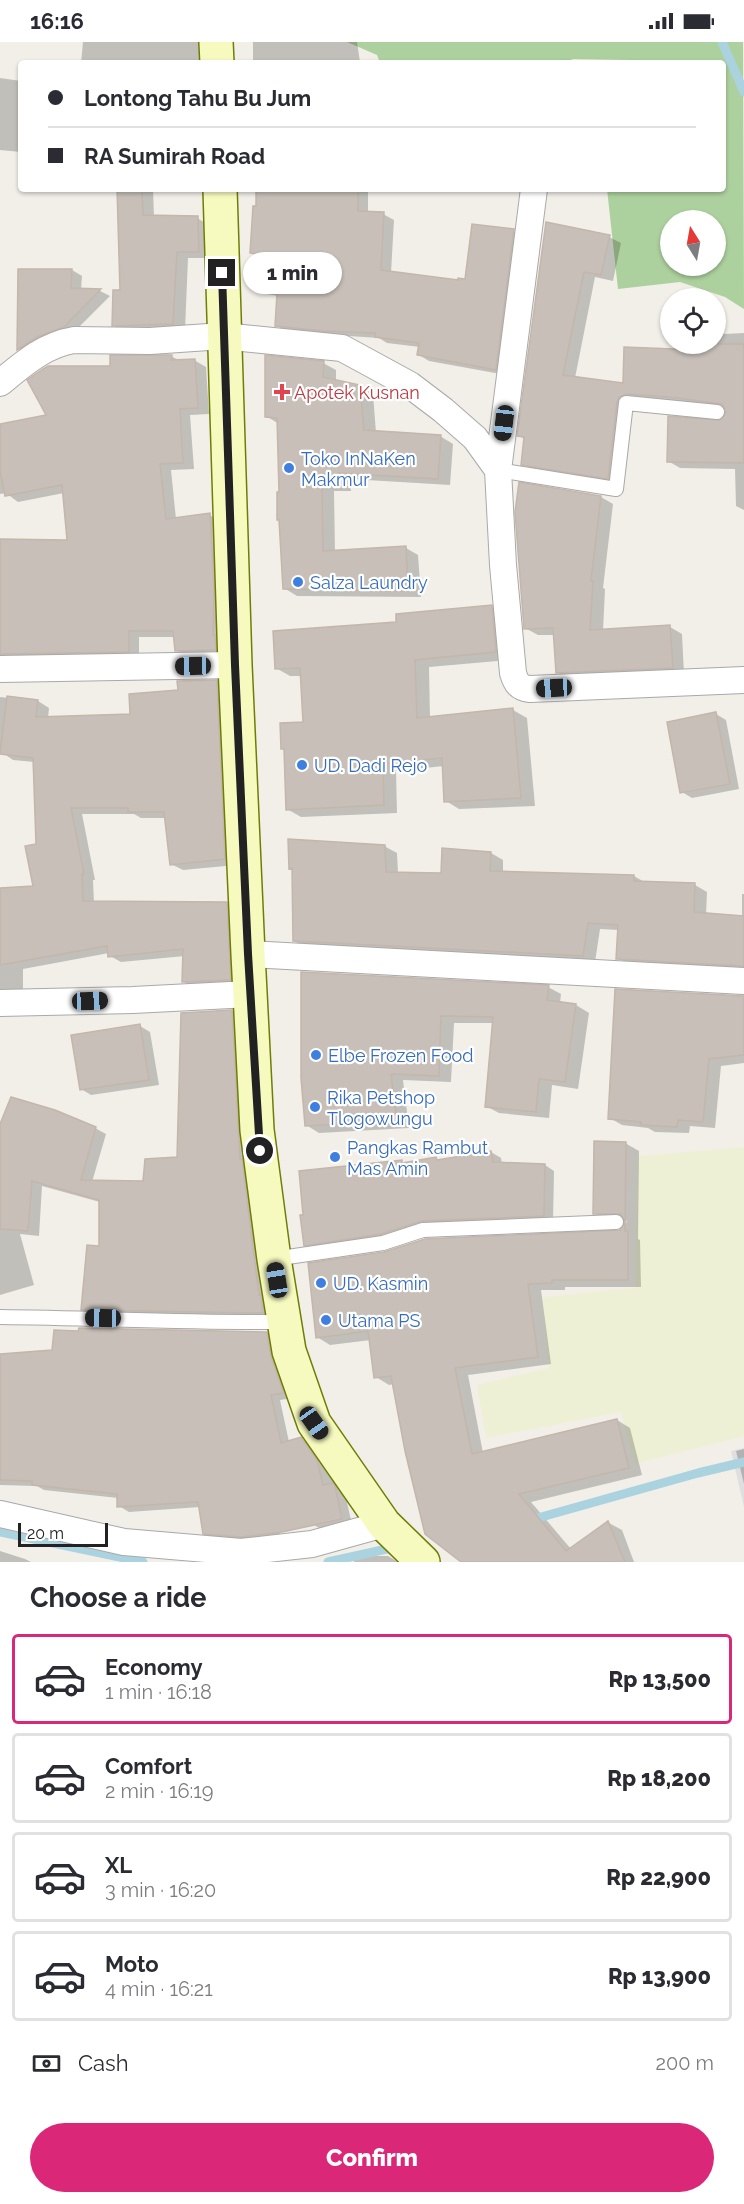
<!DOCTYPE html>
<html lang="en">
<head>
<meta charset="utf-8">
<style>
  :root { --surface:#fff; --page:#f2f2f3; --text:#2b2b33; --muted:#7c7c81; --line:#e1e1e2; --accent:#db2777 }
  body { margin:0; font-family:Raleway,sans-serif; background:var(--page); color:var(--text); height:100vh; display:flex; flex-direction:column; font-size:22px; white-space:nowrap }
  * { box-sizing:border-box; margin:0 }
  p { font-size:20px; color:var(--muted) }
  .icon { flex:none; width:33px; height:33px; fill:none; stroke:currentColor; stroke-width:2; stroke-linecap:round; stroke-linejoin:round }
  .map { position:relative; height:1520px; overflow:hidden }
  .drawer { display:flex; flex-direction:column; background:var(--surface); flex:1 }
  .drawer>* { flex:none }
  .top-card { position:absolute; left:18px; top:18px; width:708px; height:132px; border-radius:6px; box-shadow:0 2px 4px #0004; display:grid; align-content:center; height:132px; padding:0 30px; background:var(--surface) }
  .needle { width:39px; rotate:349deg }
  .tools { position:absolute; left:660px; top:168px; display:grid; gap:12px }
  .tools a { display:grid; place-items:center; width:66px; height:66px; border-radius:50%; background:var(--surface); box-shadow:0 2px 4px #0004; font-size:30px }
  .scale { position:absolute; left:18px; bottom:15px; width:90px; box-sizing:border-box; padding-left:6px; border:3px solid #222; border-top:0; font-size:16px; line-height:21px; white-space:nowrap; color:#222; -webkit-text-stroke:4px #fff; paint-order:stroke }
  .end { position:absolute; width:27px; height:27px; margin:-14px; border:8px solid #222; background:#fff; box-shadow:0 0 0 3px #fff }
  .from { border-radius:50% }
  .bubble { position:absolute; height:42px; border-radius:21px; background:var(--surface); box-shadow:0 2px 4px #0004; font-size:20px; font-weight:800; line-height:42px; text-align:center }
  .car { position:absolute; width:18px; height:36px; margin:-18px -9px; border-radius:8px; box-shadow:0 0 4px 2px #0007; background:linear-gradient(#222 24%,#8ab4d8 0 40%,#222 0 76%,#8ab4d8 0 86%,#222 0) }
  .top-card b { display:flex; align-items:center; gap:21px; height:57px; font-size:22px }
  .top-card b+b { border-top:2px solid var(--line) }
  .top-card i { width:15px; height:15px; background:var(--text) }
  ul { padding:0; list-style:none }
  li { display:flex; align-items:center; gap:18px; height:90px; margin:0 12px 9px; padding:0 18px; border:3px solid var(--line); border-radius:6px }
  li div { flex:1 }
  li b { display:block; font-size:22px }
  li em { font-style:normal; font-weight:800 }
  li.active { border-color:var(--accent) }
  li>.icon { width:54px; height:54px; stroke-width:1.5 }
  h2 { padding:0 30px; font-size:27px; line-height:72px }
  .pay { display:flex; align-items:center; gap:15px; height:66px; padding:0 30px; font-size:22px }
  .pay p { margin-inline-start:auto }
  .cta { display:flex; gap:12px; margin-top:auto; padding:12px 30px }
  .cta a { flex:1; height:69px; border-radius:36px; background:var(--accent); color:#fff; font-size:24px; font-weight:800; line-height:69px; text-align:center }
  .status { display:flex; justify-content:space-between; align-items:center; height:42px; padding:0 30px; background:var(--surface); direction:ltr }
  .status svg { height:16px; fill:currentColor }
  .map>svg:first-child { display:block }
  .residential { fill:#e0dfdf }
  .farmland { fill:#eef0d5 }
  .forest { fill:#add19e; fill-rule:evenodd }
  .shadow { fill:#0003 }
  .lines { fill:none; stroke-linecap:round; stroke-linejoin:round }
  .stream { stroke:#aad3df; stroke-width:9 }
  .building { fill:#c7bfb8; stroke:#c4b6ab; stroke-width:1.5 }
  .service-casing { stroke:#a9a9a9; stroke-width:16 }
  .minor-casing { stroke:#a9a9a9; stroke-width:28 }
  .secondary-casing { stroke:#707d05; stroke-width:36 }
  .service { stroke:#fff; stroke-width:14 }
  .minor { stroke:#fff; stroke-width:26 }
  .secondary { stroke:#f7fabf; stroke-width:33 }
  .route { stroke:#222; stroke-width:8 }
  .health-dot { fill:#e0444e; stroke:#fff; stroke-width:2 }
  .shop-dot { fill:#3f7fe0; stroke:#fff; stroke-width:2 }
  .labels { text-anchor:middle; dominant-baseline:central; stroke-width:4.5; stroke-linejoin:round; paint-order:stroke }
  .health-label { font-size:18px; fill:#be3a42; stroke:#fff; text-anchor:start }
  .shop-label { font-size:18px; fill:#366cbe; stroke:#fff; text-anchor:start }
</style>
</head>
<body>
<div class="status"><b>16:16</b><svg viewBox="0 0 49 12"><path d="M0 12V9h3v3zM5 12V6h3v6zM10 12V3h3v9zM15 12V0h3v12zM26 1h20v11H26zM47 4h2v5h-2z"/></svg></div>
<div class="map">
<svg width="744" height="1520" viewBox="0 0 744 1520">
  <rect width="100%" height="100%" fill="#f2efe9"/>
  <!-- residential -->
  <path class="residential" d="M744,1406V1465L731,1409Z"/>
  <!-- farmland -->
  <path class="farmland" d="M744,1105V1394L635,1422L621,1370L486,1396L477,1343L549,1326L542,1255L635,1246L638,1114Z"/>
  <!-- forest -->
  <path class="forest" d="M347,0H743L744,267L725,255L680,240L618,247L607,147H723V21H633L631,18L573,17L563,21H380L377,13ZM670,178H716V224H670Z"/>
  <!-- shadow -->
  <path class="shadow" d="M83,0H210L209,21H81Z
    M253,0H357L360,20L375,21H253Z
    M0,36L21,39V110L0,108Z
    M119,147H153L154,175L197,176L209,183L211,216H188L185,288L125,289L113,283L121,249Z
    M258,147H368V171L383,172L394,178L391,231L459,240L466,239L513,189L524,195L506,333L429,319L419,313L420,305L387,301L379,296L287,290L276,283L278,254L267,252L257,246L260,215L252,211L258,166Z
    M547,182L609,195L621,201L613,239L595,235L575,336L624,343L676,309L677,302H716V286L725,292L744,291V468L736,464L735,427L680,426L668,419L721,380L728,370L726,366L681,360L628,367L619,442L534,428L522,422L525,397L519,394Z
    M19,228H72L82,234L81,248L100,249L110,254L74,290L29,313L19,307Z
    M171,314L180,319L194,318L206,325L209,372L190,373L194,427L171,428L176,477L209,473L221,479L227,614L187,615L176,608L175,595H139V615L0,619V499H69L64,451L18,460L6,451L0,452V383L48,374L111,326Z
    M323,321L336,328V339L360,344L373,352L376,391L440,394L453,402L450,443L350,437L351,449H334L335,510L406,506L418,513L421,555L297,554L284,546L279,382L266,374Z
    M601,455L613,462L603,546L605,547L603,589L670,585L682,592L684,632L569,637L557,630L555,593H538L525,586Z
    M491,564L505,572L509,618L429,625L430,676L513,668L527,676L535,764L459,767L446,759L444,724L396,729L397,771L301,775L287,767L286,708L283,706L304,682L302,634H290L276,626L398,581Z
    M217,640L228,646L236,823L183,828L171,822L167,776H141L134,772H82L95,838H93L94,861L226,862L238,868L242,944L195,946L184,940L185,914L121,920L110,914L109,911L23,927V952L0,959V847L35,846L38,804L34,720L13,718L0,709V655L38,659L49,666L48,676L132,674L179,649Z
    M716,672L726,678L739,747L692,756L682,750Z
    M384,804L397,811L398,831L442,832L491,811L503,818V830L634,834L646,841L695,843L707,850L706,873L742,875V852H744V929L630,923L618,916L619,888L600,887L595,920L307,906L294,899V827L291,826Z
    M303,932L548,945L561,952L560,961L576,963L589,971L578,1047L552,1043L549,1076L499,1071L486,1064L494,981H454L451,1040L403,1038L409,1086L319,1091L306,1083Z
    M744,955V1021L721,1024L715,1086L690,1084L689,1091L655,1090L648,1086L622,1083L610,1076Z
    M232,969L242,975L273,1276L93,1273L82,1267L100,1206V1160L42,1144L39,1194L20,1192L34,1243L0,1253V1086H95L106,1092L92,1140H145L178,1116Z
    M140,984L150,990L159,1043L91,1053L81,1047Z
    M625,1101L639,1109L638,1197L640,1198L641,1245H565V1248H541L551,1322L468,1333L483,1411L617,1378L630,1386L642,1433L531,1460L571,1507L609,1481L622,1488L634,1520H464L394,1342L389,1343L376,1335L371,1298L330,1303L317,1295L621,1189L627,1179H608L595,1171Z
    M491,1110L501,1116L502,1122L545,1123L554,1129L553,1179L433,1184L315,1208L305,1203L401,1119L406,1122L436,1117L440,1119Z
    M266,1291L277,1297L293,1356L280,1358L289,1400L301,1397L311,1403L345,1451L352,1483L324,1489L314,1483L290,1431L279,1497L252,1500L214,1497L204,1491L200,1465L129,1470L119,1464L118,1456L44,1448L37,1444L0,1443V1313Z
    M744,1407V1442L736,1409Z
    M0,1509L25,1517L31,1520H0Z
    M354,1514H388L398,1520H354Z"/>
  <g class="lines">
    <!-- stream -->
    <path class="stream" d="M722,0L744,50
      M527,1479L698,1431L744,1420
      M0,1490L143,1520
      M328,1520L396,1505"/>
  </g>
  <!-- building -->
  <path class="building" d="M117,147H142L143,173L198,174L199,210H177L173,282L112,284L113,248H120Z
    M256,147H358V169L384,170L381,228L458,238V236L465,237L472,182L514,187L496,328L417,313L419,301L375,295V291L324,289L275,284L277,251L255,247L259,213L250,211L253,164H256Z
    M546,180L610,193L601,233L584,230L563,333L623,341L624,305L675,307V302H744V421L667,420L668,374L720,378L726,370L722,362L668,355L627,352L619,355L617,360L608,437L521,423L524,395L517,394Z
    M18,227H72L71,246L101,247L64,285L37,295L17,308Z
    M110,313H172L171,318L195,317L198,366L180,367L183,421L160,422L166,477L210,471L214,546L213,593H215L216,608L175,609L173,589H129V610L0,612V497L67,498L62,443L5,454L0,429V382L46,373L27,338L43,327L48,324H110Z
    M265,313L324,319L323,335L360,343L364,388L441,393L438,437L338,431V442L322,443L323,509L406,504L408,549L283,547L279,478H277V450H279L277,376L265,375Z
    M519,440L601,454L591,539H593L590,588L670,583L673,626L556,631L553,586L524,587L515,470Z
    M492,563L496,610L415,618L417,676L513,666L521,756L444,760L442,716L383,722L384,763L286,768L284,707H281L280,681L303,680L300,626L275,627L273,589L396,580V572Z
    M217,638L225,817L170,823L164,770H128V766H71L84,832H82L83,859L227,860L231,938L182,940L183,907L108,915L107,904L0,923V846L33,844L25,804L36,802L33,716L0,712L7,654L38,658L36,675L130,672L129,652L178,648L177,639Z
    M716,670L730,742L680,751L667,680Z
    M288,797L385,803L386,830L441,831L442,806L491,810L490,829L634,833V839L695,841L694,870L744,874V924L616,917L618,883L588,881L583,914L293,899L292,826L289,827Z
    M301,930L549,943L547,958L576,962L565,1040L539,1037L536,1070L485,1065L493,975L441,974L439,1034L391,1032L397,1079L305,1084L301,1036Z
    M615,947L744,954V1013L709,1017L703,1080L678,1078L677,1085L641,1083V1080L608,1077Z
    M232,968L240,1117H242L259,1253H261L263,1271L81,1268L87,1203L99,1204V1158L32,1139L28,1189L0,1187V1082L11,1055L55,1068L96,1085L81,1138L143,1139L145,1117L177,1115L181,971Z
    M140,982L149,1038L80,1048L71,993Z
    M594,1099L626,1100L625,1189H628V1238H552V1241L528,1242L538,1315L455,1326L472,1412L617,1377L629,1426L519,1452L566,1509L608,1479L625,1520H461L425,1492L405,1409L391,1334L374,1336L368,1289L316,1296L308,1221L384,1210L425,1197L620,1188L625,1180L621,1172H593Z
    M491,1109L493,1120L545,1122L544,1174L422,1179L381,1192L304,1204L300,1173H303L299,1129L402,1118V1121L436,1115L437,1118Z
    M79,1286L267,1290L271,1315L284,1351L271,1353L281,1401L301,1395L317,1418L323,1443L333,1441L335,1444L342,1477L282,1490L241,1495L203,1492L198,1460L117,1465V1452L32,1443V1439L0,1438V1312L52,1308L54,1288L78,1289Z"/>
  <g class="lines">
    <!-- service casing -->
    <g class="service-casing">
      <path id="service" d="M498,428L616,447L626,361L717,370
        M274,1217L383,1201L423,1188L616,1180
        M0,1275C95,1276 189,1281 284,1280"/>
    </g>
    <!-- minor casing -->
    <g class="minor-casing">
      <path id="minor" d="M534,147L498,428L503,523L513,631C516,641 519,646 530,647L744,638
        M0,341C23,322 44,303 74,298L150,299L223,294L342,306L410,343L443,368L475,396L498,428
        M0,627L235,623
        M248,912L744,939
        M0,961L133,958L250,952
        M0,1472L124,1500L241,1510L312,1502L384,1482"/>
    </g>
    <!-- secondary casing -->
    <g class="secondary-casing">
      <path id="secondary" d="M216,0L217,21
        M220,147L235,623L248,912L257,1088L274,1217L289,1309L314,1381L384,1482L423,1520"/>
    </g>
    <!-- service -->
    <use href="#service" class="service"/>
    <!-- minor -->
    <use href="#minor" class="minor"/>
    <!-- secondary -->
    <use href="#secondary" class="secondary"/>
  </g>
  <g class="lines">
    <!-- route -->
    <path class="route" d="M222,231L235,623L248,912L260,1109"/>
  </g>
  <!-- markers -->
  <path class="health-dot" d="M279 341h6v6h6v6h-6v6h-6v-6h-6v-6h6z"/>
  <g class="shop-dot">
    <circle cx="289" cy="426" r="6"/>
    <circle cx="298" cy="540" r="6"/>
    <circle cx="302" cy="723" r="6"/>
    <circle cx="316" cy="1013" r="6"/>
    <circle cx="315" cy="1065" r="6"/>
    <circle cx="335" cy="1115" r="6"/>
    <circle cx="321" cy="1241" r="6"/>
    <circle cx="326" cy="1278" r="6"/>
  </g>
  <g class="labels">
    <!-- health labels -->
    <g class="health-label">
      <text x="294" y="350">Apotek Kusnan</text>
    </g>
    <!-- shop labels -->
    <g class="shop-label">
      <text x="301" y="416">Toko InNaKen<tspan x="301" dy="21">Makmur</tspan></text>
      <text x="310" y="540">Salza Laundry</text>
      <text x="314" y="723">UD. Dadi Rejo</text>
      <text x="328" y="1013">Elbe Frozen Food</text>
      <text x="327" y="1055">Rika Petshop<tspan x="327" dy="21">Tlogowungu</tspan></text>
      <text x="347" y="1105">Pangkas Rambut<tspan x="347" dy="21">Mas Amin</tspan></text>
      <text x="333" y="1241">UD. Kasmin</text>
      <text x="338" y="1278">Utama PS</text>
    </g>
  </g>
</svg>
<div class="tools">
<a><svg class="needle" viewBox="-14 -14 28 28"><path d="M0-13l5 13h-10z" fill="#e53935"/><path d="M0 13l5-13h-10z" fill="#7c7c81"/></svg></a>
<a><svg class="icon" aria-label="locate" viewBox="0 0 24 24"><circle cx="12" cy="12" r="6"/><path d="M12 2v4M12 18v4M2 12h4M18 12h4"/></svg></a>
</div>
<div class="scale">20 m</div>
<i class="end from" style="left:260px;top:1109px"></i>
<i class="end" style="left:222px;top:231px"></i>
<div class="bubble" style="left:243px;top:210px;width:99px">1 min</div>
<i class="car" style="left:504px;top:381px;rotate:187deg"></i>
<i class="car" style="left:193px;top:624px;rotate:269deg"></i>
<i class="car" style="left:554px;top:646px;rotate:267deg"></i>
<i class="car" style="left:90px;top:959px;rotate:88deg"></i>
<i class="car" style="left:277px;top:1238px;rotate:351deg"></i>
<i class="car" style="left:103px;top:1276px;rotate:271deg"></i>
<i class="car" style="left:314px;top:1381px;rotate:145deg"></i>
<div class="top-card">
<b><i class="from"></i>Lontong Tahu Bu Jum</b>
<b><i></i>RA Sumirah Road</b>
</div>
</div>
<section class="drawer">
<h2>Choose a ride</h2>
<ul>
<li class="active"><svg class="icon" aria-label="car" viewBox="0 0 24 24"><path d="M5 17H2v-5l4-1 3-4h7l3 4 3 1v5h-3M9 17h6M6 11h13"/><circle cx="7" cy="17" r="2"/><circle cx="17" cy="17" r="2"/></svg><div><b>Economy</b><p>1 min · 16:18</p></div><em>Rp 13,500</em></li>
<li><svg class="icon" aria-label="car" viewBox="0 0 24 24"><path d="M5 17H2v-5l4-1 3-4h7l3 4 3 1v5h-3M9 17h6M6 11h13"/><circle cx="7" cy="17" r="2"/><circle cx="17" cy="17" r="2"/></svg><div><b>Comfort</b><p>2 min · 16:19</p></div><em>Rp 18,200</em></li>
<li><svg class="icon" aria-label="car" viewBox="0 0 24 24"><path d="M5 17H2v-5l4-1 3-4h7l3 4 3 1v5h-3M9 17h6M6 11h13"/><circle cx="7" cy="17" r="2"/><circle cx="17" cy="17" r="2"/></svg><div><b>XL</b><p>3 min · 16:20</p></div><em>Rp 22,900</em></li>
<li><svg class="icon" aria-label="car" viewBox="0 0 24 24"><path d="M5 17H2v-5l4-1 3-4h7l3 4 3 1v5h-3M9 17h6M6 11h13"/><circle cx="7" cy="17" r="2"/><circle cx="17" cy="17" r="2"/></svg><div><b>Moto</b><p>4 min · 16:21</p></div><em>Rp 13,900</em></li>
</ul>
<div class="pay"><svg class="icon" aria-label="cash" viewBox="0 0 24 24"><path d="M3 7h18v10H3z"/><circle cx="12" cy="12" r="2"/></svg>Cash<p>200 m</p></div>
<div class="cta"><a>Confirm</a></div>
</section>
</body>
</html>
